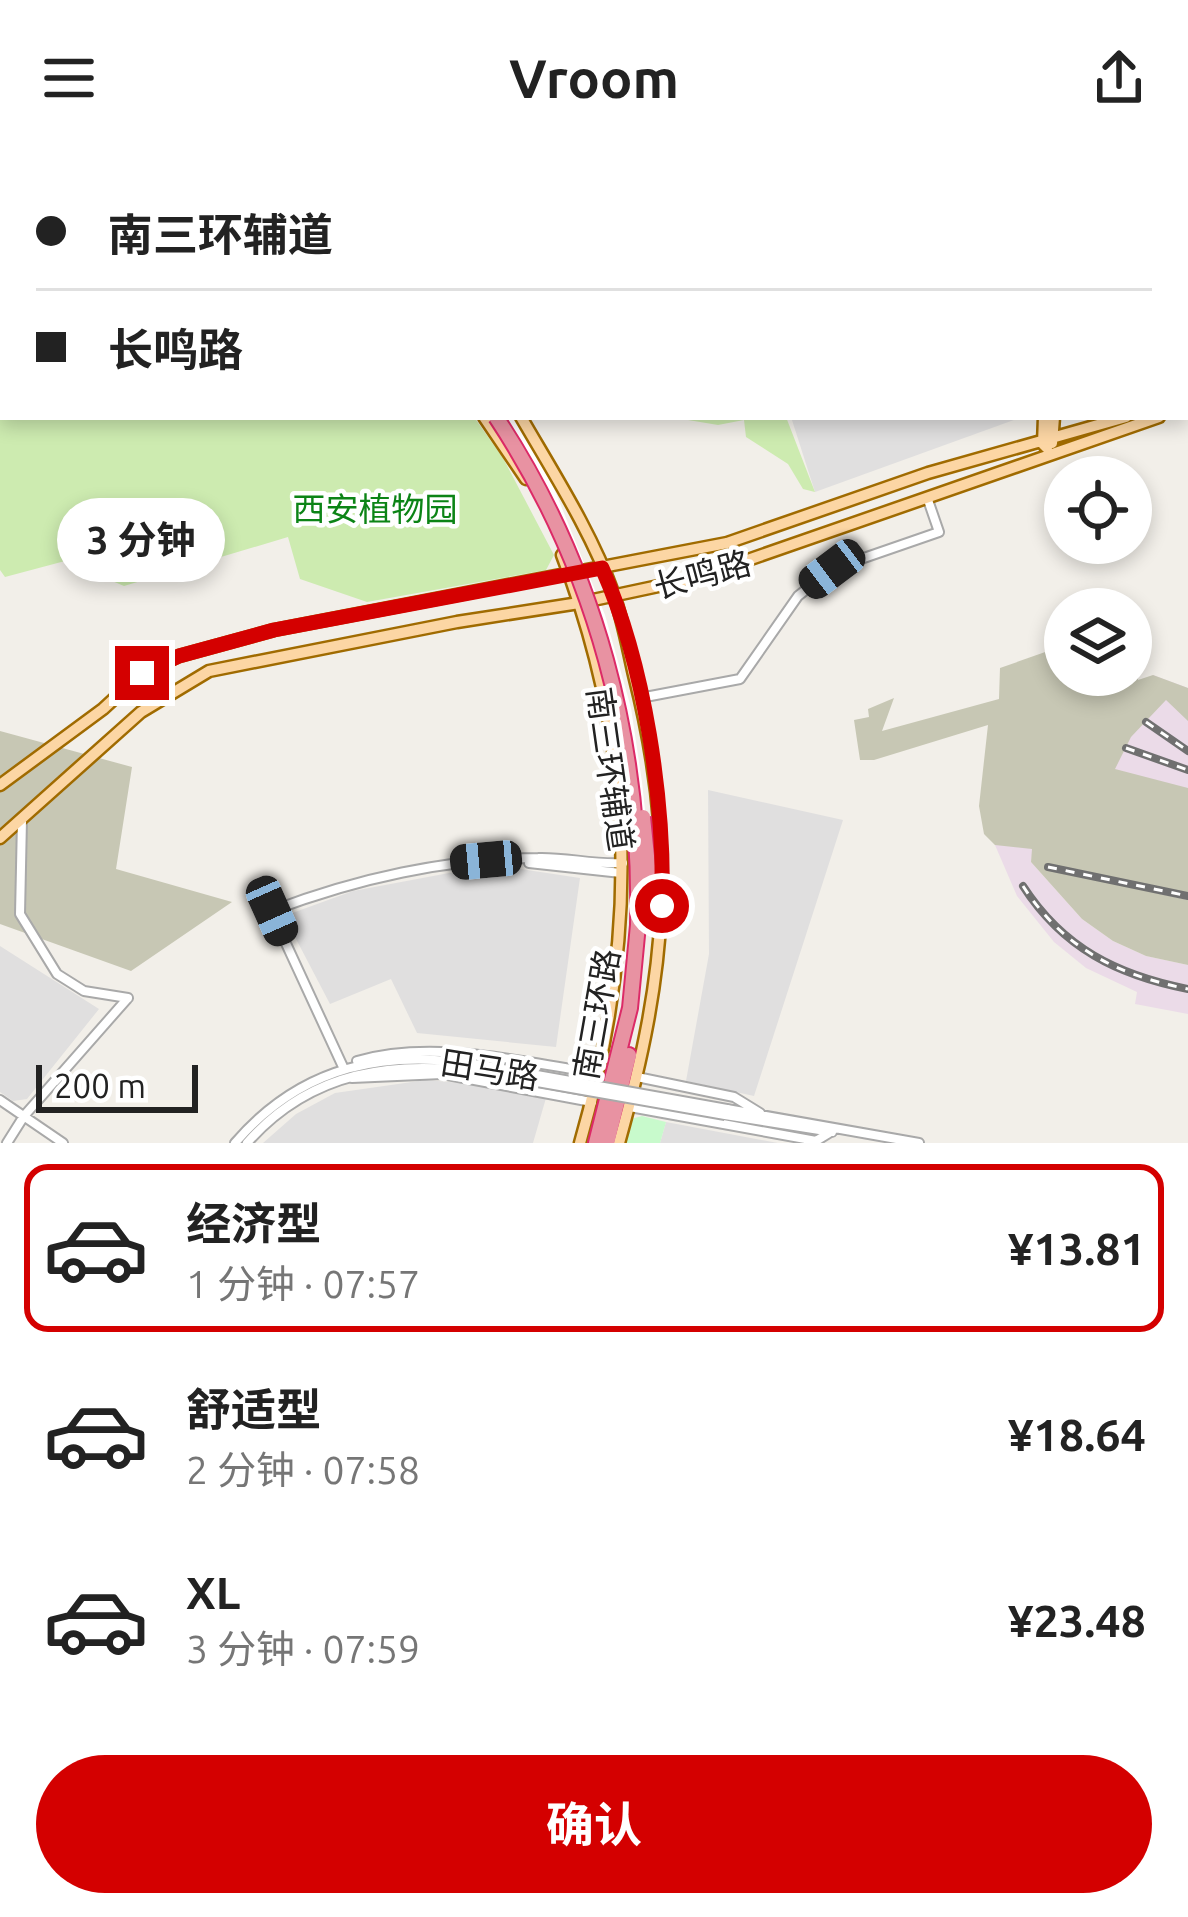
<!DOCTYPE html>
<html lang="zh">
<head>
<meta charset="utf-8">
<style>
  :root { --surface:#fff; --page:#f6f6f6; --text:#222; --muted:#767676; --line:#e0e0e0; --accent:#d40000 }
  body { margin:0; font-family:Ubuntu,"Noto Sans SC",sans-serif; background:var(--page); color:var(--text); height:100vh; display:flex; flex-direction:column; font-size:45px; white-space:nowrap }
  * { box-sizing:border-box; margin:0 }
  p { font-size:39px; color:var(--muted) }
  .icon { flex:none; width:66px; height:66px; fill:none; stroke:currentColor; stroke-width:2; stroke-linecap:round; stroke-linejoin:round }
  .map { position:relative; height:987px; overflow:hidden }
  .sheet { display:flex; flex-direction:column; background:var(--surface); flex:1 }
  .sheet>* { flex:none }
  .hud { position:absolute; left:0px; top:0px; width:1188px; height:264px; box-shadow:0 6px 18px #0003; display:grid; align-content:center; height:264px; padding:0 36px; background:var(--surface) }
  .controls { position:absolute; left:1044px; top:300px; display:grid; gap:24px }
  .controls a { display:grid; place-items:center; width:108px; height:108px; border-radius:50%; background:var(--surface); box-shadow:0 6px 18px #0003; font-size:60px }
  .scale { position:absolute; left:36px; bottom:30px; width:162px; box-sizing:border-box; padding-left:12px; border:6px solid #222; border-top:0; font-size:33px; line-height:42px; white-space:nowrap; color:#222; -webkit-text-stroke:9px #fff; paint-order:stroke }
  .end { position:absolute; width:54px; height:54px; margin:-27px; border:15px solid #d40000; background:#fff; box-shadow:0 0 0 6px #fff }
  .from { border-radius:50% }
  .bubble { position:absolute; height:84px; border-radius:42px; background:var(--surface); box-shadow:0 6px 18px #0003; font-size:39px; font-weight:700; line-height:84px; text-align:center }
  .car { position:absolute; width:36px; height:72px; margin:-36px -18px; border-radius:15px; box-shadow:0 0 9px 3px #0007; background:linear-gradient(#222 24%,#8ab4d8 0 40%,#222 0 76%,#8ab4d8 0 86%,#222 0) }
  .hud b { display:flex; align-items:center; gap:42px; height:114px; font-size:45px }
  .hud b+b { border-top:3px solid var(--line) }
  .hud i { width:30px; height:30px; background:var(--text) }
  ul { padding:21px 0 0; list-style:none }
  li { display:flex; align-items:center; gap:36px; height:168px; margin:0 24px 18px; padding:0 12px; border:6px solid transparent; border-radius:24px }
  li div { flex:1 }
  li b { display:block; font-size:45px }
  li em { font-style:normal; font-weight:700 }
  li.selected { border-color:var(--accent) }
  li>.icon { width:108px; height:108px; stroke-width:1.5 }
  .cta { display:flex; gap:24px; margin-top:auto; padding:24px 36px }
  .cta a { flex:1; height:138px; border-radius:72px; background:var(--accent); color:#fff; font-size:48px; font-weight:700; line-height:138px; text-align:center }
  header { display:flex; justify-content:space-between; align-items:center; height:156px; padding:0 36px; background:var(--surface); font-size:54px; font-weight:700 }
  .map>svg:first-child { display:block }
  .residential { fill:#e0dfdf }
  .industrial { fill:#ebdbe8 }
  .construction { fill:#c7c7b4 }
  .grass { fill:#cdebb0 }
  .park { fill:#c8facc }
  .pier { fill:#fff }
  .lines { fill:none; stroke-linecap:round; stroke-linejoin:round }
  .minor-casing { stroke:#a9a9a9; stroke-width:12 }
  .major-casing { stroke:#a06b00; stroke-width:15 }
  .highway-casing { stroke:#dc2a67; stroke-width:18 }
  .minor { stroke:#fff; stroke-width:8 }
  .major { stroke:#fcd6a4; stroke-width:10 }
  .highway { stroke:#e892a2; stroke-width:14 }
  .rail-casing { stroke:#707070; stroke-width:8 }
  .rail { stroke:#fff; stroke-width:3; stroke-dasharray:9; stroke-linecap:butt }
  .minor-bridge-casing { stroke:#a9a9a9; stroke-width:12; stroke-linecap:butt }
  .highway-bridge-casing { stroke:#dc2a67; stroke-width:18; stroke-linecap:butt }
  .minor-bridge { stroke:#fff; stroke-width:8 }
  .highway-bridge { stroke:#e892a2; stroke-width:14 }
  .route { stroke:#d40000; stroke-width:15 }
  .labels { text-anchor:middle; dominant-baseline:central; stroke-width:9; stroke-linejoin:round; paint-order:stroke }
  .park-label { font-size:33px; fill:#0c8416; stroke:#fff }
  .street-label { font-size:33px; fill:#222; stroke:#fff }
</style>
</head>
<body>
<header><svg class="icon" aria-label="menu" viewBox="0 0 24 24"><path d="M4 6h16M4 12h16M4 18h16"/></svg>Vroom<svg class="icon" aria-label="share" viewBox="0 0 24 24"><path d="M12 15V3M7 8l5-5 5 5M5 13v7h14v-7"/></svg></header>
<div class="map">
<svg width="1188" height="987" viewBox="0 0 1188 987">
  <rect width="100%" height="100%" fill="#f2efe9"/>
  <!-- residential -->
  <path class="residential" d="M791,261H1022L815,336Z
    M708,634L843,664L754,940L686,925L709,798Z
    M514,712L580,722L556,891L417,877L391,823L330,848L284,760L353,735L449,717Z
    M0,790L99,853L27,943L13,945L0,936Z
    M426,924L486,929L546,942L533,987H263L296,958L335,937Z
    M666,966L778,987H660Z"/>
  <!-- industrial -->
  <path class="industrial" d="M1153,519L1188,532V746L1043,715Z
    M1003,687L1033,693L1031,706L1082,763L1113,785L1146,800L1188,809V858L1135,848L1137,836L1086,812L1054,786L1017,740L995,689Z"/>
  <!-- construction -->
  <path class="construction" d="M552,0H1046V3Z
    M1048,495L1065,496V519H1131V500L1139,501L1138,524L1153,519L1188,532V565L1166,544L1131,581L1115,613L1188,632V738L1050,709L1048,713L1188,744V809L1146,800L1113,785L1082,763L1031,706L1032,693L995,689L984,678L979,650L988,569L874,604H860L854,564L869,561L868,553L894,542L882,575L999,543L1000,512Z
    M0,575L132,611L116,713L232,746L131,815L0,768Z"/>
  <!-- grass -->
  <path class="grass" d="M0,0L313,3H3V261H474L503,302L554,399L546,414L367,446L300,423L288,381L124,430L65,405L5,421L0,414Z
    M670,261H786L815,336L803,333L788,308L746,281L744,264L718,269Z"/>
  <!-- park -->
  <path class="park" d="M642,960L666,966L660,987H624L631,963Z"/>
  <!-- pier -->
  <path class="pier" d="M492,261H513L529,288L553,330L605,459L631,552L642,626L651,710L634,720L622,583L554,371Z"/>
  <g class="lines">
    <!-- minor casing -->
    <g class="minor-casing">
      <path id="minor" d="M640,542L740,523L798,440L832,413L939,376L928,344
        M22,664L20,758L57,818L84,835L128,842
        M529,707L621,717
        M357,905C435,883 519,906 598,917
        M344,913L271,755C359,722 444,703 538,702C566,701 594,709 623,707
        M637,921L734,941L760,957
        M352,922L442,918L592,946
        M0,944L63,987
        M630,951L816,985L829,977
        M727,953L919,987
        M725,959L832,976
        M7,987L24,960L127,843
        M235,987C302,909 387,892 486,910
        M247,987C310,915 394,903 485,917"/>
    </g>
    <!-- major casing -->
    <g class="major-casing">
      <path id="major" d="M321,0L322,3
        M358,0L359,3
        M1059,3V0
        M1069,3V0
        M1185,239L1188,238
        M1185,252L1188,251
        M484,261L526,323
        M521,261C554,318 592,377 614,439C623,465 628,493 634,519C678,693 667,816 619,987
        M1044,261L1043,288L1047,292
        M1052,287L1054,261
        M562,399C638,597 638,785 580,987
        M0,629L103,553L142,517L179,500L274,474L727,387L928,317L1126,261
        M0,682L141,556L209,515L457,466L579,447L696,422L1159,261"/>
    </g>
    <!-- highway casing -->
    <g class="highway-casing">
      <path id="highway" d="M338,0L339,3
        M348,0L350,3
        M596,987L630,852L638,769
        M607,987L629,899"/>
    </g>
    <!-- minor -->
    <use href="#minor" class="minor"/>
    <!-- major -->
    <use href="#major" class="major"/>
    <!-- highway -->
    <use href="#highway" class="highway"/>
    <!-- rail casing -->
    <g class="rail-casing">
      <path id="rail" d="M1146,566L1188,595
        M1126,592L1188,614
        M1048,711L1188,740
        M1023,730C1063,792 1117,819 1188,833"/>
    </g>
    <!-- rail -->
    <use href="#rail" class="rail"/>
    <!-- minor-bridge casing -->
    <g class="minor-bridge-casing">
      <path id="minor-bridge" d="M486,910L727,953
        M485,917L725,959"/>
    </g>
    <!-- highway-bridge casing -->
    <g class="highway-bridge-casing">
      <path id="highway-bridge" d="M496,261C596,412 642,589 638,769
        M643,661L648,710L647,770"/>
    </g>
    <!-- minor-bridge -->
    <use href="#minor-bridge" class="minor-bridge"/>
    <!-- highway-bridge -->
    <use href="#highway-bridge" class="highway-bridge"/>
  </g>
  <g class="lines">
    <!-- route -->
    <path class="route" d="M142,517L179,500L274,474L602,412C645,509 665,645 662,750"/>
  </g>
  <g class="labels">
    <!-- park labels -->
    <g class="park-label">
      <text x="375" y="352">西安植物园</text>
    </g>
    <!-- street labels -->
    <g class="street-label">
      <text transform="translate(702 418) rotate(-15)">长鸣路</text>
      <text transform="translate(611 613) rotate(82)">南三环辅道</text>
      <text transform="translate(596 858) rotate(-80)">南三环路</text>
      <text transform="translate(490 913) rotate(9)">田马路</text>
    </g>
  </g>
</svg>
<div class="controls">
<a><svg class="icon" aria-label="locate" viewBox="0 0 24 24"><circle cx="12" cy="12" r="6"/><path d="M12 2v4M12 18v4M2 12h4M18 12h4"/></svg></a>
<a><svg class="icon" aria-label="layers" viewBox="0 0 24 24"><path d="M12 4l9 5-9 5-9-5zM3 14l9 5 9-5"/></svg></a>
</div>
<div class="scale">200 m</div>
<i class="end from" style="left:662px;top:750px"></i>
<i class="end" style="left:142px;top:517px"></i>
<div class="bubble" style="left:57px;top:342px;width:168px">3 分钟</div>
<i class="car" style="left:832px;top:413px;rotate:233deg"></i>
<i class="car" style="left:486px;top:704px;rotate:265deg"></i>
<i class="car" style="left:272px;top:755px;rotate:156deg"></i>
<div class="hud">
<b><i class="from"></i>南三环辅道</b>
<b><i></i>长鸣路</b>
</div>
</div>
<section class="sheet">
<ul>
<li class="selected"><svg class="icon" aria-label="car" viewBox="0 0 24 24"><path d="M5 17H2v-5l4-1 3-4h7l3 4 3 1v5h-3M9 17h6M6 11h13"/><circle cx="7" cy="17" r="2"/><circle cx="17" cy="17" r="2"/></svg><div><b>经济型</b><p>1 分钟 · 07:57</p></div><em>¥13.81</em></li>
<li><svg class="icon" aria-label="car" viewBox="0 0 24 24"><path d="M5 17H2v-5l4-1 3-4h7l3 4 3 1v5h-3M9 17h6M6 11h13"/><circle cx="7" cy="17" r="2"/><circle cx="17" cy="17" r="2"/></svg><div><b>舒适型</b><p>2 分钟 · 07:58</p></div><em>¥18.64</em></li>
<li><svg class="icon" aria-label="car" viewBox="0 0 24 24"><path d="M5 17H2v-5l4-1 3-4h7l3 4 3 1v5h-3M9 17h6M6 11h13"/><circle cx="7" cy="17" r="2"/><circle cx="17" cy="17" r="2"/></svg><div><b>XL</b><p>3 分钟 · 07:59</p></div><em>¥23.48</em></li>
</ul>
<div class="cta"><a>确认</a></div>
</section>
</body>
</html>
